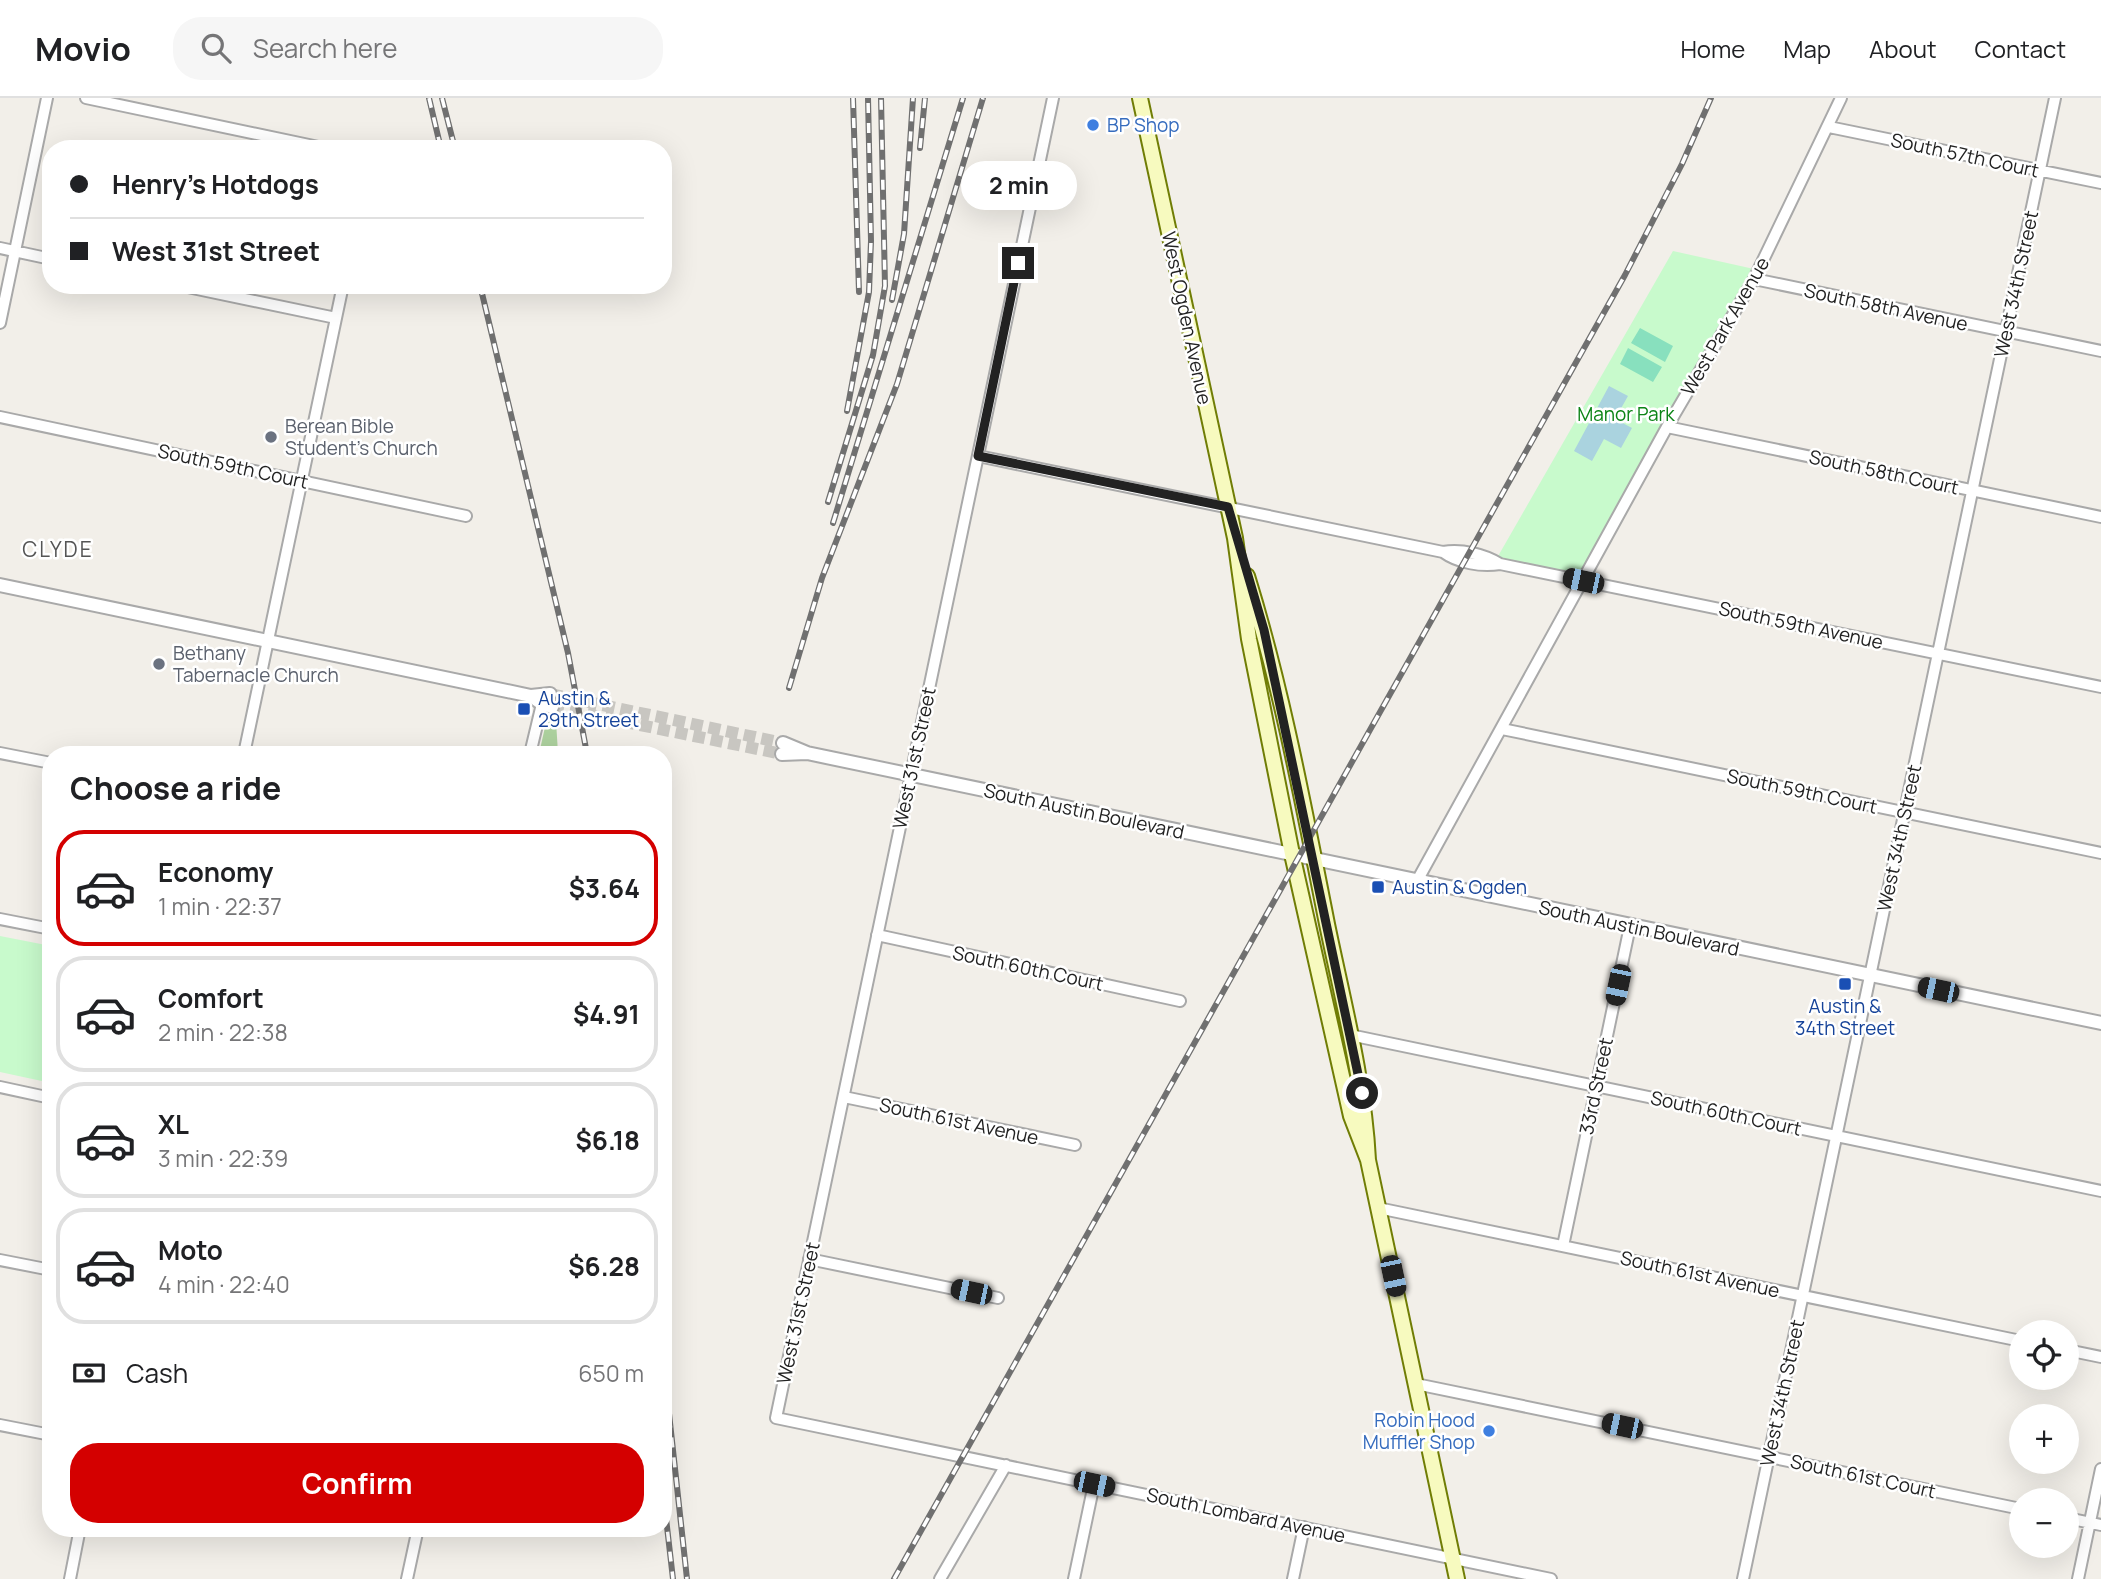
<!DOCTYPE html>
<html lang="en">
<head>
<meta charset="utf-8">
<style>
  :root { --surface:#fff; --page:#f6f6f6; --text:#202124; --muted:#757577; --line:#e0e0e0; --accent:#d40000 }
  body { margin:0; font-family:Manrope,sans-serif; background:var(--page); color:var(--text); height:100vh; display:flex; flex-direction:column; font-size:26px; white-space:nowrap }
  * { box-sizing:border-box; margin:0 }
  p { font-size:23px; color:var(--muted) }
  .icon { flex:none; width:38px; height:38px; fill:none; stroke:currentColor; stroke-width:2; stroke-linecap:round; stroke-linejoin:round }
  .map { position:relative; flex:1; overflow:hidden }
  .sheet { position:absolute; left:42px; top:648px; width:630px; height:791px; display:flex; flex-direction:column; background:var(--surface); border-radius:28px; box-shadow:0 7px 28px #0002 }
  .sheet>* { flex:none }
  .hud { position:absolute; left:42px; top:42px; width:630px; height:154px; border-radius:28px; box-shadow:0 7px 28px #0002; display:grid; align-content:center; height:154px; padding:0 28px; background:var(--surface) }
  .tools { position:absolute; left:2009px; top:1222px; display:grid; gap:14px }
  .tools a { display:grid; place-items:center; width:70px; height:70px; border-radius:50%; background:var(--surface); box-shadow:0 7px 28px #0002; font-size:35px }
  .end { position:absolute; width:32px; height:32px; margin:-16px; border:9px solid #222; background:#fff; box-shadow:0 0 0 4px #fff }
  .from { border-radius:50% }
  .bubble { position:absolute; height:49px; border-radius:24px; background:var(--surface); box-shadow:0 7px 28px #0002; font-size:23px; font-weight:700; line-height:49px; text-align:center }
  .car { position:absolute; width:21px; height:42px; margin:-21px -10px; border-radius:9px; box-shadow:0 0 5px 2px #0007; background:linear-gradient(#222 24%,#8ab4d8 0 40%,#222 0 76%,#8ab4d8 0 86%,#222 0) }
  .hud b { display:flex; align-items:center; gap:24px; height:66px; font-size:26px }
  .hud b+b { border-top:2px solid var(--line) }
  .hud i { width:18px; height:18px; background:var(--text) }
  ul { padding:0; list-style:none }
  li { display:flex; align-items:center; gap:21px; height:116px; margin:0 14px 10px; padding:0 14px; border:4px solid var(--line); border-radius:28px }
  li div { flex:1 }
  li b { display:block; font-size:26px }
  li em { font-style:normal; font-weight:700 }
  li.active { border-color:var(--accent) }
  li>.icon { width:63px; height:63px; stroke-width:1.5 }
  h2 { padding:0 28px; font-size:32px; line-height:84px }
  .pay { display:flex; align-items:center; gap:18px; height:77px; padding:0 28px; font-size:26px }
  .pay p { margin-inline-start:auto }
  .primary-button { display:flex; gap:14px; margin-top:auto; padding:14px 28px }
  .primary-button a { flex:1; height:80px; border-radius:28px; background:var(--accent); color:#fff; font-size:28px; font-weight:700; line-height:80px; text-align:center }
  header { display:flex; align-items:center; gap:42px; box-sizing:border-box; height:98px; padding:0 35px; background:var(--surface); border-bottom:2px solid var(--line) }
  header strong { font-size:33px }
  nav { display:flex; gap:38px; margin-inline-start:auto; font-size:24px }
  .search { width:490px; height:63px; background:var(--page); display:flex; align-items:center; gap:18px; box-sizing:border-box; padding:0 24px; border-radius:28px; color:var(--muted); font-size:26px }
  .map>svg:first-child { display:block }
  .forest { fill:#add19e }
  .park { fill:#c8facc }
  .pitch { fill:#88e0be }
  .water { fill:#aad3df }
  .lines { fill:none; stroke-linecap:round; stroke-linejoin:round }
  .tertiary-tunnel { stroke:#c8c6c1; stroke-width:12; stroke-dasharray:12 6; stroke-linecap:butt }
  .minor-casing { stroke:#a9a9a9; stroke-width:14 }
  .tertiary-casing { stroke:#a9a9a9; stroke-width:16 }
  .secondary-casing { stroke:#707d05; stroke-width:18 }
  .minor { stroke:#fff; stroke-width:10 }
  .tertiary { stroke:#fff; stroke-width:12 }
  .secondary { stroke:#f7fabf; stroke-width:14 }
  .rail-casing { stroke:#707070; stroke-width:6 }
  .rail { stroke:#fff; stroke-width:3.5; stroke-dasharray:10; stroke-linecap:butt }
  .route { stroke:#222; stroke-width:9 }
  .shop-dot { fill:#3f7fe0; stroke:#fff; stroke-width:2.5 }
  .worship-dot { fill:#6b7280; stroke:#fff; stroke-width:2.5 }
  .transit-dot { fill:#1a4fb4; stroke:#fff; stroke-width:2.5 }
  .labels { text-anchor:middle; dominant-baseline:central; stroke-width:5; stroke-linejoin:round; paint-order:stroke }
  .shop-label { font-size:19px; fill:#366cbe; stroke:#fff; text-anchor:start }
  .street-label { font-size:19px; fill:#222; stroke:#fff }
  .park-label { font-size:19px; fill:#0c8416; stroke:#fff }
  .worship-label { font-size:19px; fill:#5b616d; stroke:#fff; text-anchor:start }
  .transit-label { font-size:19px; fill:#164399; stroke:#fff; text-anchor:start }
  .neighbourhood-label { font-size:21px; letter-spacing:2px; fill:#555; stroke:#fff }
</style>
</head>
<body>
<header>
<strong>Movio</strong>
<div class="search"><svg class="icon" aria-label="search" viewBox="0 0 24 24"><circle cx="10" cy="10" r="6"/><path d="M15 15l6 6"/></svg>Search here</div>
<nav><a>Home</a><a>Map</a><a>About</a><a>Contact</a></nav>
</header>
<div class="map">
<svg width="2101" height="1481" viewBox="0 0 2101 1481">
  <rect width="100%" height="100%" fill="#f2efe9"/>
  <!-- forest -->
  <path class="forest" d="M547,620L556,622L558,656H539Z"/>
  <!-- park -->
  <path class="park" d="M1673,153L1754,171L1580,477L1497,460Z
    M0,838L51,848V985L0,974Z"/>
  <!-- pitch -->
  <path class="pitch" d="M1640,230L1673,248L1665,264L1631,245Z
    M1628,250L1662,269L1653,284L1620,266Z"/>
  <!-- water -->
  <path class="water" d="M1609,288L1628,298L1615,321L1632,330L1621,350L1604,341L1592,363L1574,353Z"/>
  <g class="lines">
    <!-- tertiary-tunnel -->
    <path class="tertiary-tunnel" d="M550,596L783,645
      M552,609L782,656"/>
    <!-- minor casing -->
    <g class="minor-casing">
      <path id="minor" d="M86,0L328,51
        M1053,0L776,1320L1551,1481
        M1829,29L2101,85
        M0,150L51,161
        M1754,181L2101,253
        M178,187L336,220
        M0,225L47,0
        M0,319L466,418
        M1667,329L2101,419
        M978,358L1443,454C1462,451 1484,456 1500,466L2101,589
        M1443,454C1458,465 1481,469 1500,466
        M1502,631L2101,755
        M0,655L51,665
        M244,656L343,187
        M530,656L542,606
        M1417,783L1667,329L1754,181L1841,0
        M0,821L51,831
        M877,837L1180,903
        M1350,937L2101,1093
        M0,989L51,1000
        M844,999L1075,1047
        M1378,1110L2021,1243
        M1563,1148L1630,828
        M809,1161L998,1200
        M0,1162L51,1172
        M2067,1252L2101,1259
        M1416,1286L2021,1411
        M0,1327L51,1337
        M2067,1420L2101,1427
        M70,1481L80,1430
        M407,1481L418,1430
        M940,1481L1006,1367
        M1074,1481L1094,1386
        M1293,1481L1304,1429
        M1743,1481L2055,0
        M2078,1481L2101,1371"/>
    </g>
    <!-- tertiary casing -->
    <g class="tertiary-casing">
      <path id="tertiary" d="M0,487L531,598L550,596
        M531,598L542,606L552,609
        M783,645L807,655L2101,925
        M782,656L807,655"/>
    </g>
    <!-- secondary casing -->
    <g class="secondary-casing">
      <path id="secondary" d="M1140,0L1235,440L1249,541L1292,756L1351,1018L1368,1062
        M1247,478C1282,591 1304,710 1327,826C1343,904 1364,982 1368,1062L1457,1481"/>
    </g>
    <!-- minor -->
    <use href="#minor" class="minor"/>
    <!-- tertiary -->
    <use href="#tertiary" class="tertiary"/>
    <!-- secondary -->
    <use href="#secondary" class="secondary"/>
    <!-- rail casing -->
    <g class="rail-casing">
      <path id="rail" d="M429,0L441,51
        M442,0L455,51
        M853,0L859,194
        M920,50L925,0
        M480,187L568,555L587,656
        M892,202L904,136L913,0
        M847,313L869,194L871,143L868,0
        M828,404L873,257L885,188L881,0
        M833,425L963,0
        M789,590L822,480L897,286L983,0
        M663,1260L687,1481
        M663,1394L673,1481
        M894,1481L1625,177L1682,66L1711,0"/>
    </g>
    <!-- rail -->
    <use href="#rail" class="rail"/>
  </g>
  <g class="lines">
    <!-- route -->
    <path class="route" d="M1018,165L978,358L1228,409L1264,532L1362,995"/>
  </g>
  <!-- markers -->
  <g class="shop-dot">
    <circle cx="1093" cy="27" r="7"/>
    <circle cx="1489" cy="1333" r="7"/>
  </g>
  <g class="worship-dot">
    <circle cx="271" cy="339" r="7"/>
    <circle cx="159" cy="566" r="7"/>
  </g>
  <g class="transit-dot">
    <rect x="517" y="604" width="14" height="14" rx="3.5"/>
    <rect x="1371" y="782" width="14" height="14" rx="3.5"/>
    <rect x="1838" y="879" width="14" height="14" rx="3.5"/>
  </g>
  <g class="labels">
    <!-- shop labels -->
    <g class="shop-label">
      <text x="1107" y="27">BP Shop</text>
      <text x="1475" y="1322" text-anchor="end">Robin Hood<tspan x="1475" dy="22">Muffler Shop</tspan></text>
    </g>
    <!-- street labels -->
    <g class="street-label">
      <text transform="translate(1965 57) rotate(12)">South 57th Court</text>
      <text transform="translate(2016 186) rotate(-78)">West 34th Street</text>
      <text transform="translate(1886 209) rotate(12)">South 58th Avenue</text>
      <text transform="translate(1187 220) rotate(78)">West Ogden Avenue</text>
      <text transform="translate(1725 228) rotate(-60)">West Park Avenue</text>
      <text transform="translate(233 368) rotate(12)">South 59th Court</text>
      <text transform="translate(1884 374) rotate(12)">South 58th Court</text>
      <text transform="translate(1801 527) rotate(12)">South 59th Avenue</text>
      <text transform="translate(914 660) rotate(-78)">West 31st Street</text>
      <text transform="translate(1802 693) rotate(12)">South 59th Court</text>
      <text transform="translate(1084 713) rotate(12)">South Austin Boulevard</text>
      <text transform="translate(1899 740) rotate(-78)">West 34th Street</text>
      <text transform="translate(1639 830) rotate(12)">South Austin Boulevard</text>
      <text transform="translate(1028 870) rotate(12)">South 60th Court</text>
      <text transform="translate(1596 988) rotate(-78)">33rd Street</text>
      <text transform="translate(1726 1015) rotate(12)">South 60th Court</text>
      <text transform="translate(959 1023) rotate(12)">South 61st Avenue</text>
      <text transform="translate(1700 1176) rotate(12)">South 61st Avenue</text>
      <text transform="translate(798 1215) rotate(-78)">West 31st Street</text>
      <text transform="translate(1782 1295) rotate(-78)">West 34th Street</text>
      <text transform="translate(1863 1378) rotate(12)">South 61st Court</text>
      <text transform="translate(1246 1417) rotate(12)">South Lombard Avenue</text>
    </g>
    <!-- park labels -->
    <g class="park-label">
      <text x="1626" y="316">Manor Park</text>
    </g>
    <!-- worship labels -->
    <g class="worship-label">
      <text x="285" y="328">Berean Bible<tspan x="285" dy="22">Student's Church</tspan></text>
      <text x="173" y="555">Bethany<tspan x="173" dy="22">Tabernacle Church</tspan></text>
    </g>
    <!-- transit labels -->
    <g class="transit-label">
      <text x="538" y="600">Austin &amp;<tspan x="538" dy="22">29th Street</tspan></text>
      <text x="1392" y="789">Austin &amp; Ogden</text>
      <text x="1845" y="908" text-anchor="middle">Austin &amp;<tspan x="1845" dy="22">34th Street</tspan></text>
    </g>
    <!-- neighbourhood labels -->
    <g class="neighbourhood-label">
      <text x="58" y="451">CLYDE</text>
    </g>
  </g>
</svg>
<div class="tools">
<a><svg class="icon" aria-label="locate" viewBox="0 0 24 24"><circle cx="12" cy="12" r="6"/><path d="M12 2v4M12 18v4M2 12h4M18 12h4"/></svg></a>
<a>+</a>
<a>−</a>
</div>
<i class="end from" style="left:1362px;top:995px"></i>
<i class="end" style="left:1018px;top:165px"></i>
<div class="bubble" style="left:961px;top:63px;width:116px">2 min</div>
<i class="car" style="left:1583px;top:483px;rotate:282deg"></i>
<i class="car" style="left:1618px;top:887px;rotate:192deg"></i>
<i class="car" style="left:1938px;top:892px;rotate:282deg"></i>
<i class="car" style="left:1393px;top:1178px;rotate:168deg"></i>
<i class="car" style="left:971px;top:1194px;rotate:282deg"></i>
<i class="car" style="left:1622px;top:1328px;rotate:282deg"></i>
<i class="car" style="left:1094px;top:1386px;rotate:102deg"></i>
<div class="hud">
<b><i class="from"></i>Henry's Hotdogs</b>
<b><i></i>West 31st Street</b>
</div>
<section class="sheet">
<h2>Choose a ride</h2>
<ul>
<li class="active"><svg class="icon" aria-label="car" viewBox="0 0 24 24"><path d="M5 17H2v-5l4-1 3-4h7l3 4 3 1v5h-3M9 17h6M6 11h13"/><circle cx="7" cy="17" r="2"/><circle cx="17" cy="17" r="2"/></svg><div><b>Economy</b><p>1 min · 22:37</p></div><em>$3.64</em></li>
<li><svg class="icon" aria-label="car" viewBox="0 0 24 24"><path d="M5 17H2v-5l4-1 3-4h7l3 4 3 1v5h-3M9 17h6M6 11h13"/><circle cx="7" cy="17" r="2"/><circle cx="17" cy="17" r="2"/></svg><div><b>Comfort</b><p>2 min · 22:38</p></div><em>$4.91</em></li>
<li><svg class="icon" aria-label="car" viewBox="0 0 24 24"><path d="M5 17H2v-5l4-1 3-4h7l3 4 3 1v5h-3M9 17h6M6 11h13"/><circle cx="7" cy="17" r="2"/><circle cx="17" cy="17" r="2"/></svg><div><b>XL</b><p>3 min · 22:39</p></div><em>$6.18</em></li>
<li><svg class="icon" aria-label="car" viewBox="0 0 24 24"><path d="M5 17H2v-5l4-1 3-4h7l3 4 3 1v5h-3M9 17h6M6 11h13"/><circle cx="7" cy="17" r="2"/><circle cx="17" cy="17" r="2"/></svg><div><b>Moto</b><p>4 min · 22:40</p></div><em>$6.28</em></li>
</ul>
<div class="pay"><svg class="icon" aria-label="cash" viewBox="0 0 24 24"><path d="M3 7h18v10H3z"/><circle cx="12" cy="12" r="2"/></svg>Cash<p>650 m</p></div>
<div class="primary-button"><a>Confirm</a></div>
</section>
</div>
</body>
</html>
